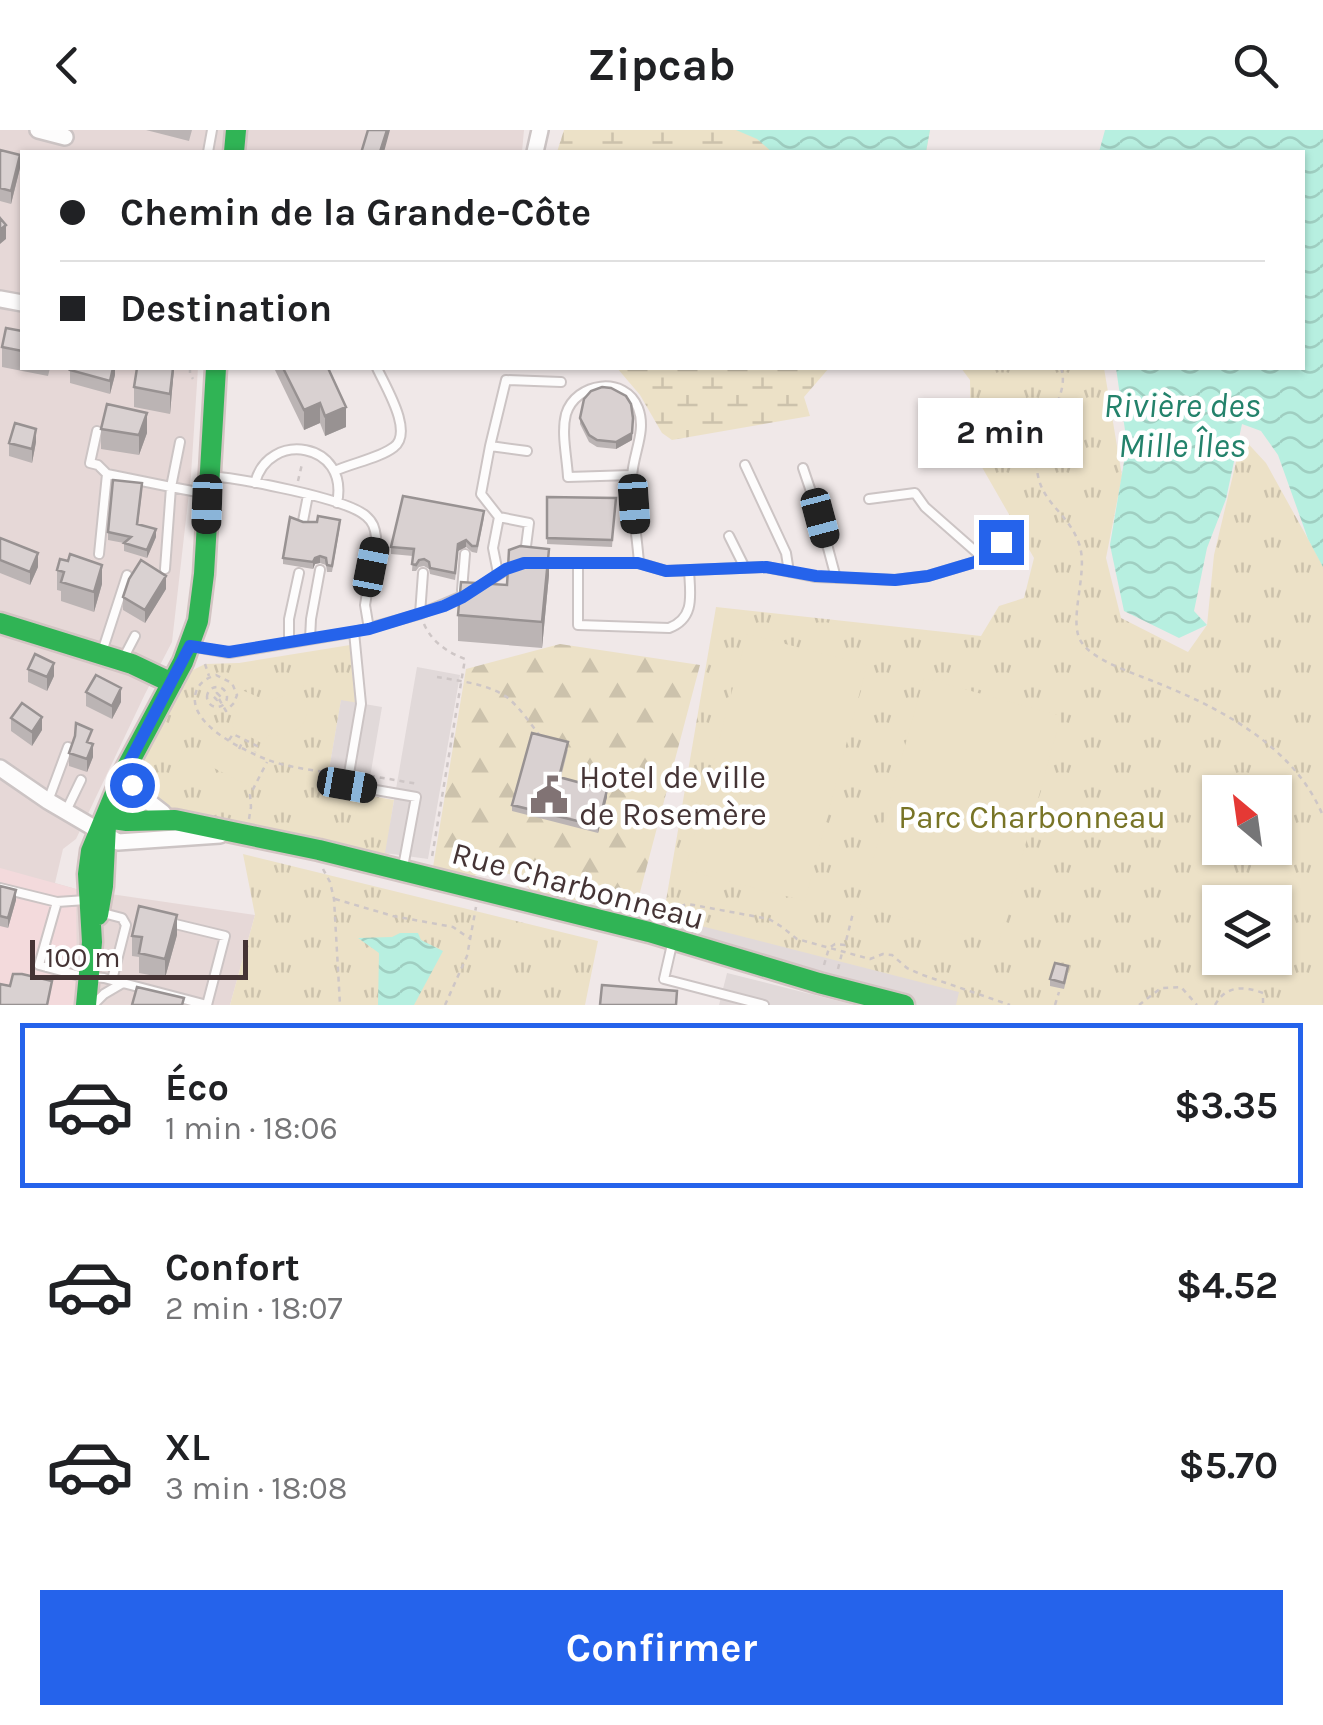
<!DOCTYPE html>
<html lang="fr">
<head>
<meta charset="utf-8">
<style>
  :root { --surface:#fff; --page:#f2f2f2; --text:#202124; --muted:#757577; --line:#e0e0e0; --accent:#2563eb }
  body { margin:0; font-family:Karla,sans-serif; background:var(--page); color:var(--text); height:100vh; display:flex; flex-direction:column; font-size:38px; white-space:nowrap }
  * { box-sizing:border-box; margin:0 }
  p { font-size:32px; color:var(--muted) }
  .icon { flex:none; width:55px; height:55px; fill:none; stroke:currentColor; stroke-width:2; stroke-linecap:round; stroke-linejoin:round }
  .map { position:relative; height:875px; overflow:hidden }
  .side { display:flex; flex-direction:column; background:var(--surface); flex:1 }
  .side>* { flex:none }
  .hud { position:absolute; left:20px; top:20px; width:1285px; height:220px; border-radius:0px; box-shadow:0 2px 8px #0004; display:grid; align-content:center; height:220px; padding:0 40px; background:var(--surface) }
  .needle { width:65px; rotate:331deg }
  .buttons { position:absolute; left:1202px; top:645px; display:grid; gap:20px }
  .buttons a { display:grid; place-items:center; width:90px; height:90px; border-radius:0px; background:var(--surface); box-shadow:0 2px 8px #0004; font-size:50px }
  .scale { position:absolute; left:30px; bottom:25px; width:218px; box-sizing:border-box; padding-left:10px; border:5px solid #453435; border-top:0; font-size:28px; line-height:35px; white-space:nowrap; color:#453435; -webkit-text-stroke:8px #fff; paint-order:stroke }
  .end { position:absolute; width:45px; height:45px; margin:-22px; border:12px solid #2563eb; background:#fff; box-shadow:0 0 0 5px #fff }
  .from { border-radius:50% }
  .bubble { position:absolute; height:70px; border-radius:0px; background:var(--surface); box-shadow:0 2px 8px #0004; font-size:32px; font-weight:700; line-height:70px; text-align:center }
  .car { position:absolute; width:30px; height:60px; margin:-30px -15px; border-radius:12px; box-shadow:0 0 8px 2px #0007; background:linear-gradient(#222 24%,#8ab4d8 0 40%,#222 0 76%,#8ab4d8 0 86%,#222 0) }
  .hud b { display:flex; align-items:center; gap:35px; height:95px; font-size:38px }
  .hud b+b { border-top:2px solid var(--line) }
  .hud i { width:25px; height:25px; background:var(--text) }
  ul { padding:18px 0 0; list-style:none }
  li { display:flex; align-items:center; gap:30px; height:165px; margin:0 20px 15px; padding:0 20px; border:5px solid transparent; border-radius:0px }
  li div { flex:1 }
  li b { display:block; font-size:38px }
  li em { font-style:normal; font-weight:700 }
  li.active { border-color:var(--accent) }
  li>.icon { width:90px; height:90px; stroke-width:1.5 }
  .primary-button { display:flex; gap:20px; margin-top:auto; padding:20px 40px }
  .primary-button a { flex:1; height:115px; border-radius:0px; background:var(--accent); color:#fff; font-size:40px; font-weight:700; line-height:115px; text-align:center }
  header { display:flex; justify-content:space-between; align-items:center; height:130px; padding:0 40px; background:var(--surface); font-size:45px; font-weight:700 }
  .map>svg:first-child { display:block }
  .residential { fill:#e6d8d7 }
  .commercial { fill:#f3dadc }
  .forest { fill:url(#forest-firs) }
  .wetland { fill:url(#wetland-marsh) }
  .park { fill:url(#park-tufts); fill-rule:evenodd }
  .pitch { fill:#ece1c7 }
  .parking { fill:#e1d9d9 }
  .water { fill:url(#water-waves) }
  .lines { fill:none; stroke-linecap:round; stroke-linejoin:round }
  .lane-casing { stroke:#ccc4c4; stroke-width:12 }
  .street-casing { stroke:#ccc4c4; stroke-width:20 }
  .fast-casing { stroke:#d3c4c3; stroke-width:25 }
  .path { stroke:#cec6c6; stroke-width:2.5; stroke-dasharray:5 5; stroke-linecap:butt }
  .lane { stroke:#fdfcfc; stroke-width:8 }
  .street { stroke:#fdfcfc; stroke-width:15 }
  .fast { stroke:#30b455; stroke-width:20 }
  .wall { fill:#bbb4b4 }
  .shaded-wall { fill:#989292 }
  .building { fill:#d9d1d1; stroke:#989292; stroke-width:2.5 }
  .route { stroke:#2563eb; stroke-width:12 }
  .labels { text-anchor:middle; dominant-baseline:central; stroke-width:9; stroke-linejoin:round; paint-order:stroke }
  .poi-label { font-size:32px; fill:#453435; stroke:#fff; text-anchor:start }
  .park-label { font-size:32px; fill:#787426; stroke:#fff }
  .street-label { font-size:32px; fill:#453435; stroke:#fff }
  .water-label { font-size:35px; font-style:italic; fill:#23826b; stroke:#fff }
</style>
</head>
<body>
<header><svg class="icon" aria-label="back" viewBox="0 0 24 24"><path d="M15 5l-7 7 7 7"/></svg>Zipcab<svg class="icon" aria-label="search" viewBox="0 0 24 24"><circle cx="10" cy="10" r="6"/><path d="M15 15l6 6"/></svg></header>
<div class="map">
<svg width="1323" height="875" viewBox="0 0 1323 875">
  <defs>
    <pattern id="forest-firs" width="22" height="20" patternUnits="userSpaceOnUse" patternTransform="scale(2.5)"><rect width="22" height="20" fill="#ece1c7"/><path d="M5 1l3.5 6h-7zM16 11l3.5 6h-7z" fill="#ccc2ac"/></pattern>
    <pattern id="wetland-marsh" width="20" height="14" patternUnits="userSpaceOnUse" patternTransform="scale(2.5)"><rect width="20" height="14" fill="#ece1c7"/><path d="M1 5h8M5 5V1M11 12h8M15 12V8" fill="none" stroke="#ccc2ac"/></pattern>
    <pattern id="park-tufts" width="24" height="20" patternUnits="userSpaceOnUse" patternTransform="scale(2.5)"><rect width="24" height="20" fill="#ece1c7"/><path d="M3 7l-1-3M5 7V3M7 7l1-3M15 17l-1-3M17 17v-4M19 17l1-3" fill="none" stroke="#ccc2ac"/></pattern>
    <pattern id="water-waves" width="16" height="10" patternUnits="userSpaceOnUse" patternTransform="scale(2.5)"><rect width="16" height="10" fill="#b7efe0"/><path d="M0 5q4-4 8 0t8 0" fill="none" stroke="#9fcec1"/></pattern>
  </defs>
  <rect width="100%" height="100%" fill="#f0e8e8"/>
  <!-- residential -->
  <path class="residential" d="M0,0H524L522,22H22V238H198L191,345L172,512L145,564L76,709L63,719L55,753L76,759L255,785L230,875H0Z"/>
  <!-- commercial -->
  <path class="commercial" d="M0,738L76,759L77,857L73,875H0Z"/>
  <!-- forest -->
  <path class="forest" d="M560,514L700,535L635,781L531,762L522,747L488,739L472,747L433,737L466,539Z"/>
  <!-- wetland -->
  <path class="wetland" d="M564,0H930L926,22H557Z
    M617,238H829L804,267L810,286L672,310L662,303L640,265Z"/>
  <!-- park -->
  <path class="park" d="M961,238H1104L1122,346L1106,428L1121,488L1188,522L1207,495L1214,425L1242,307L1266,333L1323,436V875H909L660,806L716,477L981,506L999,476L1024,468L1034,428L971,318L970,250ZM1220,662H1275V718H1220ZM1220,772H1275V828H1220Z
    M350,515L355,573L341,571L326,658L394,670L386,722L390,723L386,727L301,707L299,705L199,687L165,679L138,653V634L189,542L205,534L239,533Z
    M243,724L598,811L585,875H230L255,785Z"/>
  <!-- pitch -->
  <path class="pitch" d="M747,504L867,535L805,771L685,740Z
    M924,548L1061,586L998,814L860,776Z
    M296,549L305,552C301,564 304,567 306,578C310,600 285,607 268,605L263,614L231,596L237,583L234,580L244,561L268,571L287,565Z
    M221,609L266,633L253,658L208,635Z"/>
  <!-- parking -->
  <path class="parking" d="M417,537L460,545L428,729L385,723Z
    M341,570L382,577L367,665L326,658Z
    M658,785L959,862L956,875H908L653,804Z
    M727,843L854,875H719Z"/>
  <!-- water -->
  <path class="water" d="M736,0H930L926,22H772L757,9Z
    M1105,0H1323V437L1308,409L1278,325L1261,301L1242,294L1226,369L1207,418L1194,481L1207,495L1179,508L1124,481L1110,415L1127,314L1116,238H1302V22H1099Z
    M400,803H418L421,810L443,821L414,875H378L379,823L358,808L392,807Z"/>
  <g class="lines">
    <!-- lane casing -->
    <g class="lane-casing">
      <path id="lane" d="M208,22L212,0
        M97,301L90,333L98,335L107,344L171,357L180,312
        M490,316L527,321
        M745,335L786,423L789,442
        M803,338L820,388L836,448
        M335,341C352,333 380,328 394,317C414,302 385,256 377,238
        M632,345L568,347C567,327 561,303 566,284C576,252 625,245 638,278C647,301 633,323 632,347C631,375 637,405 639,433
        M209,346C238,348 346,368 366,386C373,392 375,398 376,407L365,475L369,499
        M255,353C268,300 350,312 337,373
        M869,369L915,363L925,377L983,428
        M499,387L481,364L490,316L506,250L561,252
        M303,391L308,365
        M729,406L745,438
        M99,424L107,344
        M542,433H639L666,441L766,437L816,447L895,450L928,446L975,432L987,425L1001,412
        M578,433V495L669,498C696,488 690,463 689,440
        M165,439L171,357L203,363
        M498,443L493,418L499,387L529,393L525,424
        M479,457L514,435
        M462,460L465,424
        M420,484L423,443
        M354,502L361,574L347,655L416,667L403,737
        M310,509L311,489L320,440
        M289,513V489L299,443
        M190,516L229,523L354,502L420,484L467,464
        M102,522L127,445
        M123,529L135,506
        M48,671L68,617
        M66,681L81,650
        M0,758L57,772
        M86,770L57,772L39,835L80,846L104,848L207,875L225,806L171,793
        M103,783L122,788L126,795L112,850
        M673,810L664,849L764,875
        M93,875L104,864L121,854"/>
    </g>
    <!-- street casing -->
    <g class="street-casing">
      <path id="street" d="M38,0L65,7
        M535,22L540,0
        M0,169L22,173
        M0,638L48,671L118,712L220,705
        M123,644L145,669L163,683"/>
    </g>
    <!-- fast casing -->
    <g class="fast-casing">
      <path id="fast" d="M234,22L236,0
        M0,493L132,534L172,553
        M106,688L127,691L175,690L319,720L649,802L819,853L904,875
        M98,785L103,756L106,695
        M86,875L92,812L88,744L91,721L123,644L183,532L198,491L204,444L216,238"/>
    </g>
    <!-- path -->
    <path class="path" d="M190,238V244L193,249
      M1061,238C1070,264 1044,290 1039,316C1027,371 1069,377 1080,417C1088,445 1067,493 1082,513C1094,531 1136,544 1155,552C1221,578 1295,617 1323,686
      M298,351L302,334
      M424,494C432,512 447,522 465,529L432,727
      M205,534L209,546
      M437,547C460,551 489,554 508,568C520,578 530,593 540,606
      M207 567a10 10 0 1 1 20 0a10 10 0 1 1-20 0Z
      M217,563L221,567L217,570L213,566Z
      M219,569L226,581L234,573L237,565L232,553L216,545C206,548 197,554 195,566C191,596 245,621 268,630C290,638 314,640 337,644
      M229,610L233,604L257,616L255,622
      M239,619L243,611
      M360,644L418,654
      M249,689L251,677L250,665L267,632
      M323,739L330,752L334,769L340,875
      M335,769L393,786L453,797L469,808
      M645,784L649,777L668,779L688,774L769,789L782,797L797,809L870,829L883,824L892,825L907,838L920,844L1010,875
      M824,835L829,818L835,814L845,815L853,783
      M838,839L842,823
      M445,875L467,826L476,777
      M1055,875L1059,862
      M1139,875L1161,858L1181,857L1197,875
      M1215,875C1226,855 1244,856 1263,863V875"/>
    <!-- lane -->
    <use href="#lane" class="lane"/>
    <!-- street -->
    <use href="#street" class="street"/>
    <!-- fast -->
    <use href="#fast" class="fast"/>
  </g>
  <!-- wall -->
  <path class="wall" d="M146,0H192L189,11Z
    M0,20L20,38L11,74L0,71Z
    M22,201V238H50L48,246L2,237V217Z
    M115,238V245L110,264L70,253V240Z
    M174,238L170,284L134,277V257Z
    M274,238H328L346,297L325,306L320,293L304,300Z
    M580,288L633,295L632,310L616,319L597,317L589,312L580,294Z
    M101,299L147,303L139,325L101,319Z
    M36,312L32,333L9,326V313Z
    M142,361L138,394L156,407L147,428L124,421V413L108,410V402Z
    M547,367L616,368L612,417L547,414Z
    M484,388L477,423L472,422L466,417L458,421L455,450L430,444L429,439L424,436L419,437L416,441H412L413,426L391,424V417Z
    M303,392L340,396L332,442H327L326,435L320,433L315,434L313,439L283,434V428Z
    M0,408L38,437L30,455L0,443Z
    M57,440L102,454L94,482L61,471V461L57,460Z
    M549,445L542,518L458,511V485L507,455Z
    M166,459L145,493L123,480V467Z
    M28,539L54,546L47,561L28,552Z
    M86,562L121,572L112,589L86,576Z
    M11,588L42,600L32,616L11,601Z
    M92,613L93,627L87,642L69,636V623Z
    M568,619L561,647L607,667L598,703L512,681V675Z
    M0,756L16,770L8,798L0,796Z
    M177,805L165,848L139,843V827L132,826V806Z
    M1068,843L1064,859L1050,856V849Z"/>
  <!-- shaded-wall -->
  <path class="shaded-wall" d="M387,0H390L384,22H380Z
    M20,25V38L11,74V61Z
    M6,95V109L0,114V100Z
    M113,238H115V245L110,264V251Z
    M173,238H174L170,284V264Z
    M320,273V293L304,300V280Z
    M346,277V297L325,306V286Z
    M147,283V303L139,325V305Z
    M633,288L632,310L616,319V312Z
    M36,299V312L32,333V319Z
    M156,399V407L147,428V420Z
    M466,410V417L458,421L455,450L458,414Z
    M549,419V445L542,518V492Z
    M38,423V437L30,455V442Z
    M320,426V433L315,434L313,439V432L315,428Z
    M102,435V454L94,482V462Z
    M166,446V459L145,493V480Z
    M54,533V546L47,561V547Z
    M121,558V572L112,589V576Z
    M42,587V600L32,616V602Z
    M93,614V627L87,642V629Z
    M607,660V667L598,703V696Z
    M16,760V770L8,798V788Z
    M177,785V805L165,848V829Z"/>
  <!-- building -->
  <path class="building" d="M368,0H387L380,22H368L362,20Z
    M0,20L20,25L11,61L0,58Z
    M0,88L6,95L0,100Z
    M6,198L22,201V221L2,217Z
    M71,238H113L110,251L70,240Z
    M137,238H173L170,264L134,257Z
    M283,238H328L346,277L325,286L320,273L304,280Z
    M602,257L611,258L626,266L631,274L633,288L632,303L616,312L597,310L589,305L580,288L584,269L591,261Z
    M107,274L147,283L139,305L101,299Z
    M15,293L36,299L32,319L9,313Z
    M113,350L142,353L137,394L156,399L147,420L124,413L131,407L108,402Z
    M403,366L484,381L477,416H472L466,410L458,414L455,443L430,438L429,432L424,429L419,430L416,435L412,434L414,419L391,417Z
    M547,367L616,368L612,410L547,408Z
    M318,386L340,390L332,436L327,435L326,428L320,426L315,428L313,432L283,428L290,387L303,392H317Z
    M0,408L38,423L30,442L0,430Z
    M520,416L549,419L542,492L458,485L461,452L507,455L509,420Z
    M70,424L102,435L94,462L61,452L64,442L57,440L60,429L68,431Z
    M141,430L166,446L145,480L123,467L129,449Z
    M35,524L54,533L47,547L28,539Z
    M96,545L121,558L112,576L86,562Z
    M22,573L42,587L32,602L11,588Z
    M76,593L92,600L87,612L93,614L87,629L69,623L75,606Z
    M532,603L568,612L559,647L607,660L598,696L512,675Z
    M0,756L16,760L8,788L0,786Z
    M139,776L177,785L165,829L139,823L142,807L132,806Z
    M1055,833L1068,836L1064,853L1050,849Z
    M13,844H22L52,851L47,875H0V854L10,856Z
    M602,855L677,861L676,875H600Z
    M137,857L184,868L182,875H132Z"/>
  <g class="lines">
    <!-- route -->
    <path class="route" d="M132,655L123,644L190,516L229,522L369,499L444,476L463,467L506,439L524,433H638L666,441L766,437L816,446L895,450L928,446L975,432L988,425L1001,412"/>
  </g>
  <!-- icons -->
  <defs>
    <g id="civic-bare" transform="scale(3)"><path d="M-.6-6.5H3V-4.5H.6V-3L4-1V1h2V6H-6V1h2V-1L-.6-3ZM-1.2 2.5V6h2.4V2.5Z" fill="#817374" stroke="#fff" stroke-width="2.5" paint-order="stroke"/></g>
  </defs>
  <g fill-rule="evenodd">
    <use href="#civic-bare" x="549" y="665"/>
  </g>
  <g class="labels">
    <!-- poi labels -->
    <g class="poi-label">
      <text x="579" y="647">Hotel de ville<tspan x="579" dy="37">de Rosemère</tspan></text>
    </g>
    <!-- park labels -->
    <g class="park-label">
      <text x="1032" y="687">Parc Charbonneau</text>
    </g>
    <!-- street labels -->
    <g class="street-label">
      <text transform="translate(578 756) rotate(15)">Rue Charbonneau</text>
    </g>
    <!-- water labels -->
    <g class="water-label">
      <text x="1182" y="275">Rivière des<tspan x="1182" dy="40">Mille Îles</tspan></text>
    </g>
  </g>
</svg>
<div class="buttons">
<a><svg class="needle" viewBox="-14 -14 28 28"><path d="M0-13l5 13h-10z" fill="#e53935"/><path d="M0 13l5-13h-10z" fill="#757577"/></svg></a>
<a><svg class="icon" aria-label="layers" viewBox="0 0 24 24"><path d="M12 4l9 5-9 5-9-5zM3 14l9 5 9-5"/></svg></a>
</div>
<div class="scale">100 m</div>
<i class="end from" style="left:132px;top:655px"></i>
<i class="end" style="left:1001px;top:412px"></i>
<div class="bubble" style="left:918px;top:268px;width:165px">2 min</div>
<i class="car" style="left:207px;top:374px;rotate:182deg"></i>
<i class="car" style="left:634px;top:374px;rotate:176deg"></i>
<i class="car" style="left:820px;top:388px;rotate:165deg"></i>
<i class="car" style="left:371px;top:437px;rotate:11deg"></i>
<i class="car" style="left:347px;top:655px;rotate:100deg"></i>
<div class="hud">
<b><i class="from"></i>Chemin de la Grande-Côte</b>
<b><i></i>Destination</b>
</div>
</div>
<section class="side">
<ul>
<li class="active"><svg class="icon" aria-label="car" viewBox="0 0 24 24"><path d="M5 17H2v-5l4-1 3-4h7l3 4 3 1v5h-3M9 17h6M6 11h13"/><circle cx="7" cy="17" r="2"/><circle cx="17" cy="17" r="2"/></svg><div><b>Éco</b><p>1 min · 18:06</p></div><em>$3.35</em></li>
<li><svg class="icon" aria-label="car" viewBox="0 0 24 24"><path d="M5 17H2v-5l4-1 3-4h7l3 4 3 1v5h-3M9 17h6M6 11h13"/><circle cx="7" cy="17" r="2"/><circle cx="17" cy="17" r="2"/></svg><div><b>Confort</b><p>2 min · 18:07</p></div><em>$4.52</em></li>
<li><svg class="icon" aria-label="car" viewBox="0 0 24 24"><path d="M5 17H2v-5l4-1 3-4h7l3 4 3 1v5h-3M9 17h6M6 11h13"/><circle cx="7" cy="17" r="2"/><circle cx="17" cy="17" r="2"/></svg><div><b>XL</b><p>3 min · 18:08</p></div><em>$5.70</em></li>
</ul>
<div class="primary-button"><a>Confirmer</a></div>
</section>
</body>
</html>
